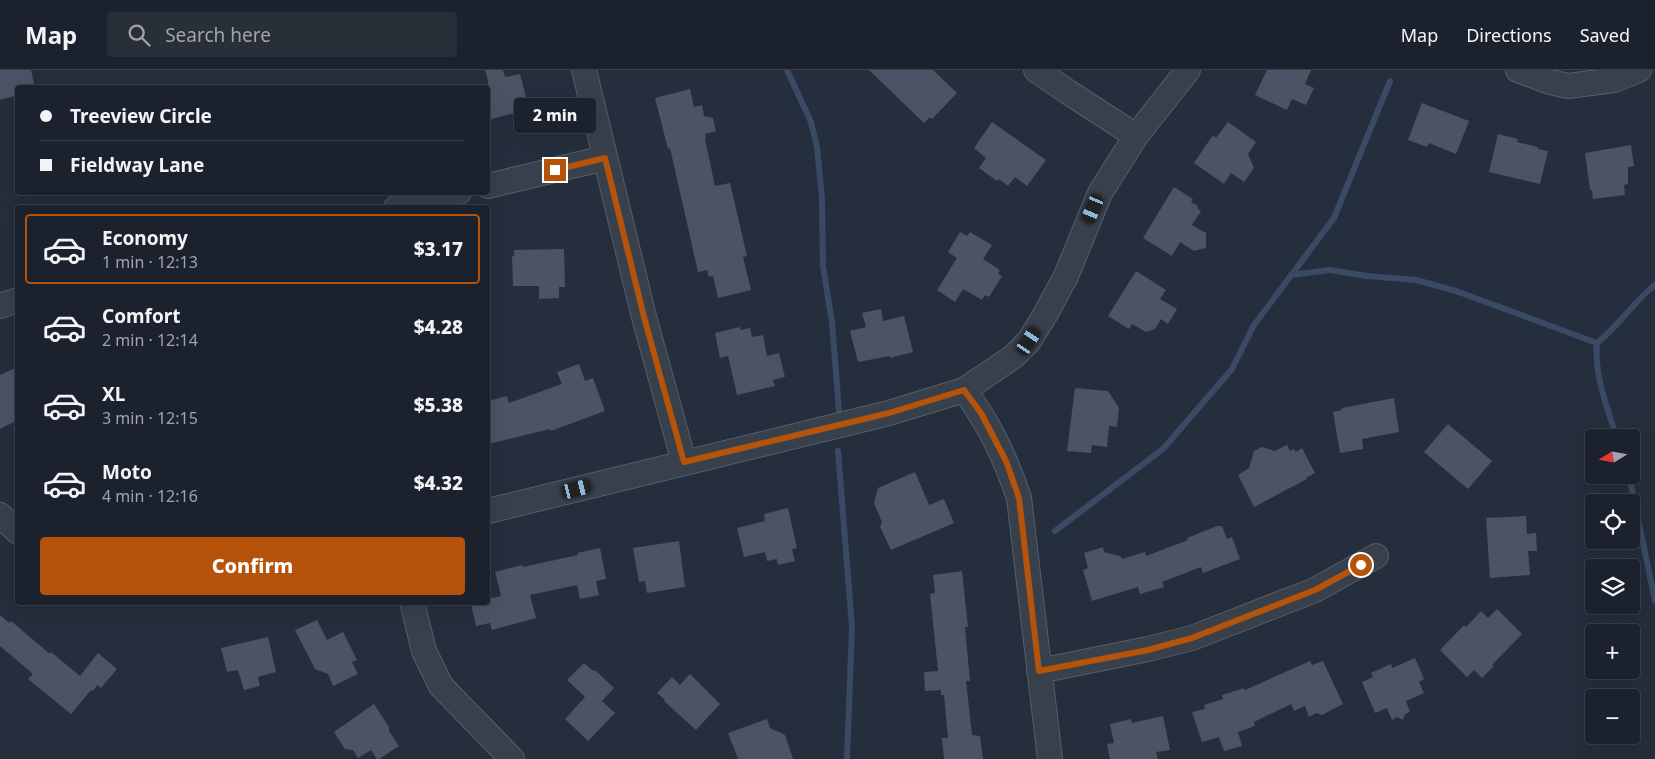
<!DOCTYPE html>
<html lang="en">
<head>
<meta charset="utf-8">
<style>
  :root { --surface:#1c222d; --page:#292f39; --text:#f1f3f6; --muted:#a0a4aa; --line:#3a3f49; --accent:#b45309 }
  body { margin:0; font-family:"Noto Sans",sans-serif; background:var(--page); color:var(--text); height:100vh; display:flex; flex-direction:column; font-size:19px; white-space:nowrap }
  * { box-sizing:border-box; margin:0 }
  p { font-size:16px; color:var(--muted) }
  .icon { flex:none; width:28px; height:28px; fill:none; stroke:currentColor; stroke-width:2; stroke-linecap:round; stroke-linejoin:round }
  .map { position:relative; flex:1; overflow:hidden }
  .drawer { position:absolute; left:15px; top:135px; width:475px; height:400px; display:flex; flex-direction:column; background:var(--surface); border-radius:5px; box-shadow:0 5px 20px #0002,0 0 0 1px var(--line) }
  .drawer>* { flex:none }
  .hud { position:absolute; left:15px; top:15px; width:475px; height:110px; border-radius:5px; box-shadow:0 5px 20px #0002,0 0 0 1px var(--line); display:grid; align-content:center; height:110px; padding:0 25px; background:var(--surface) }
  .needle { width:32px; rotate:259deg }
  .controls { position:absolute; left:1585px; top:359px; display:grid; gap:10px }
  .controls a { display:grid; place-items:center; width:55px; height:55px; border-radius:5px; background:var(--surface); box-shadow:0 5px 20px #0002,0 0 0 1px var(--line); font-size:25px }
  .end { position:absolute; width:22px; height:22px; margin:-11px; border:6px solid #b45309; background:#fff; box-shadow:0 0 0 2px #fff }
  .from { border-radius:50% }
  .bubble { position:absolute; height:35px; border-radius:5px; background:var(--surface); box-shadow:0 5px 20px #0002,0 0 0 1px var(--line); font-size:16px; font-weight:800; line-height:35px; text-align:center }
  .car { position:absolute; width:15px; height:30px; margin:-15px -8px; border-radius:6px; box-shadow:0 0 4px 1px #0007; background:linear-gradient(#222 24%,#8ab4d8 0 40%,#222 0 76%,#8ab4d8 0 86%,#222 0) }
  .hud b { display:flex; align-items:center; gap:18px; height:48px; font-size:19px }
  .hud b+b { border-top:1px solid var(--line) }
  .hud i { width:12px; height:12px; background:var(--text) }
  ul { padding:9px 0 0; list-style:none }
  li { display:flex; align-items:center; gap:15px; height:70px; margin:0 10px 8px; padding:0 15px; border:2px solid transparent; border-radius:5px }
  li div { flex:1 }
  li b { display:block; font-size:19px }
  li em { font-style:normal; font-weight:800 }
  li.active { border-color:var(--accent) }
  li>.icon { width:45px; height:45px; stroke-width:1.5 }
  .button { display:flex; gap:10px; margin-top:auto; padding:10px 25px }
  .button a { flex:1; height:58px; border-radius:5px; background:var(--accent); color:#fff; font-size:20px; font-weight:800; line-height:58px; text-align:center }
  header { display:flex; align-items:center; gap:30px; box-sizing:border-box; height:70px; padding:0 25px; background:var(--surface); border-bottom:1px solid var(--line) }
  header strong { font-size:24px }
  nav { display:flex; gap:28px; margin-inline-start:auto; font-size:18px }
  .search { width:350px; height:45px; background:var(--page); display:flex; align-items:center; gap:12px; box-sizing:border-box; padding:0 18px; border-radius:5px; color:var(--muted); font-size:19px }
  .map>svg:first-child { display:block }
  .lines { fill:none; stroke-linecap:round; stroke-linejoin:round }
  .stream { stroke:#3b4a64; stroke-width:6 }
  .building { fill:#4b5465 }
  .street-casing { stroke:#565e6a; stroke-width:26 }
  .street { stroke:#38404c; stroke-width:24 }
  .route { stroke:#b45309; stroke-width:6 }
</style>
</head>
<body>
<header>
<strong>Map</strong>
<div class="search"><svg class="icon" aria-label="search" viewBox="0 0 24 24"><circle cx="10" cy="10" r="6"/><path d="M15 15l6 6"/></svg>Search here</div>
<nav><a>Map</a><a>Directions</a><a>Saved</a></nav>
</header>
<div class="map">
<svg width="1655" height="689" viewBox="0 0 1655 689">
  <rect width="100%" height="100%" fill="#252e3c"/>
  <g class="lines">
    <!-- stream -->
    <path class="stream" d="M787,0L811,52L817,77L822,128L823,196L832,252L839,341
      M1291,205L1330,200L1367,206L1416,210L1456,221L1597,273
      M1617,368C1607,337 1594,305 1597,273C1619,256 1633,232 1655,215
      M838,381L852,557L847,689
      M1629,405L1655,531
      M1055,461L1163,379L1232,299L1254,255L1334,148L1390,11"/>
  </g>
  <!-- building -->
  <path class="building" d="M0,0H31L35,18H18V25L0,30Z
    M485,0H503L505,7L520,4L529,39L488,50V11Z
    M869,0H933L957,23L932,49L930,47L924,53Z
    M1267,0H1311L1305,14L1314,18L1306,35L1292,29L1287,40L1255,25Z
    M690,19L694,37L702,35L704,46L713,48L716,61L705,64L706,69H705L715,116L730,113L747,186L743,187L751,220L718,228L713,206L709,207L707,200L698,202L670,78L668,79L655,28Z
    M1422,33L1469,51L1456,84L1429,73L1427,77L1408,70Z
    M992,52L1046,90L1027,116L1015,107L1008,116L999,109L997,111L979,98L986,88L974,78Z
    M1228,52L1256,72L1248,84L1254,98L1244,112L1231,103L1224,114L1194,93L1213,65L1216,68Z
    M1498,64L1518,69L1517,72L1538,77V79L1548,81L1540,114L1489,102Z
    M1631,75L1634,96L1628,97V114L1624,115L1625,125L1593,129L1592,120H1590L1585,83Z
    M1174,117L1193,129L1191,132L1198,136L1197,138L1201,141L1192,155L1206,163V178L1194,181L1180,172L1172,186L1143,168Z
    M960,162L967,166L970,162L992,175L983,189L1000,200L998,204L1002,206L989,227L985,225L982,230L963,219L955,232L937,220L957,188L948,182Z
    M564,179L565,217H559V228L539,229V216H513L512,186H514V180Z
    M1136,201L1166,220L1160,229L1177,239L1168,254L1161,249L1155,259L1146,262L1132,254L1129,259L1108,246Z
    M881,239L883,251L904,246L913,282L890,288V286L858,292L850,261L866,257L862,243Z
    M740,257L741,260L750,258L752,267L763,265L767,286L779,283L785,307L773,310L775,316L737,325L728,286L720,288L715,263Z
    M579,294L585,311L593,308L605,341L551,361L550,359L488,374V331L507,326L509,333L562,314L557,302Z
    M18,297V350L0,359V305Z
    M1075,318L1108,321L1119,338L1117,357L1109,356L1107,377L1092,375L1091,383L1067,381Z
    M1394,328L1399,362L1362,369L1363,379L1340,383L1333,342L1342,340V338Z
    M1448,354L1492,391L1468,419L1424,382Z
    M1287,375L1290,381L1294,379L1296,382L1302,378L1315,403L1306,408L1307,409L1254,437L1238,405L1249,398L1254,381L1262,377L1275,381Z
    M915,402L929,435L944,429L954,453L891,480L880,457L882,452L874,433L878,418Z
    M788,438L797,478L792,479L795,491L778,495L777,489L767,491L765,482L744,487L737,458L765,451L764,444Z
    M1526,446L1527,464L1536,463L1537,481H1528L1530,505L1490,508L1486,448Z
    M1217,456H1222L1227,469L1232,467L1240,489L1203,503L1201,497L1162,512L1164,517L1140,524L1138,517L1092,531L1083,500L1088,498L1084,483L1103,477L1104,482L1120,486L1122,489L1145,482L1146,486L1188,470L1187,468Z
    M679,471L685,517L647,523L645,511L639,512L633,478Z
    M600,478L606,509L596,511L599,525L580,529L577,515L530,525L536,548L492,560L490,553L476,556L471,534L488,532V529L501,526L495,502L522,495L523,497L578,485L577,483Z
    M962,501L968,557H965L970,611H966L972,665L980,666L983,689H944L942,668H948L944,625H941V620L925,621L924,602L938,601L930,524L935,523L933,505Z
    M1497,539L1522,564L1492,595L1494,596L1482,608L1474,600L1467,607L1440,580L1464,555L1466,557L1481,541L1488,548Z
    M0,545L9,553L11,551L50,584L51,582L80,606L98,583L117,599L101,618L97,615L93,621L91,620L71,644L28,609L33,604L0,576Z
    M317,550L327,570L343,562L357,590L352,592L358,604L333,616L328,604L315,599L295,560Z
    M268,567L276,602L258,607L260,616L244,620L238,600L227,602L221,578Z
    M1415,588L1424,609L1419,612L1424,623L1406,631L1410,642L1405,644L1403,650L1397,647L1392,650L1387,638L1375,643L1362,612L1373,607L1371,603L1391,594L1392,598Z
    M1310,591L1312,595L1323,591L1343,634L1322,645L1316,643L1309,647L1305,636L1294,641L1291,634L1254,652L1255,656L1238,662L1242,676L1224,681L1219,667L1202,672L1192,642L1205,639L1204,635L1223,629L1222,625L1244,618L1245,620Z
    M584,593L593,601L595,600L614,618L602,631L615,643L588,671L565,649L585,627L567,610Z
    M690,604L720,634L696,660L664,631L665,630L657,623L672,607L680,615Z
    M374,634L389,657V661L399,676L379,689H377L371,680L358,688L353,680L345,679L334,662Z
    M1163,646L1170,680L1156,682L1158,689H1110L1107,674L1114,673L1110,654L1131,649L1132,653Z
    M767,649L770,658L785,665L793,689H738L728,663Z"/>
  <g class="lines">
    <!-- street casing -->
    <g class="street-casing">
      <path id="street" d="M584,0L644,247L684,392
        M1036,0L1068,22L1136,66
        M1518,0L1550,12L1568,16L1614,10L1639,0
        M488,116L605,88
        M396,138L459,122
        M0,236L18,230
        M964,320C990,355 1005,387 1019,428L1050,689
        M488,441L889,343L964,320L1013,287L1029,271L1045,245L1066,206L1100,123L1136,66L1188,0
        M0,445L18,462
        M412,532L424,581L441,616L512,689
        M1039,601L1148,579L1192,568L1315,520L1376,486"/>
    </g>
    <!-- street -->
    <use href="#street" class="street"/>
  </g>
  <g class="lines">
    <!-- route -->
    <path class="route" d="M555,100L605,88L644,247L684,392L889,343L964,320L981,343L1006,391L1019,428L1039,601L1148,580L1192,568L1315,520L1361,495"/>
  </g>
</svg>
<div class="controls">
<a><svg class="needle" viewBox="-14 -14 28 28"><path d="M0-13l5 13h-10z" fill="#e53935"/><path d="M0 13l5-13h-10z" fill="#a0a4aa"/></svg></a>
<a><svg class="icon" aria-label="locate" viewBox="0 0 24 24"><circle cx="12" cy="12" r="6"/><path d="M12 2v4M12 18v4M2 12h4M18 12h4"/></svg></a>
<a><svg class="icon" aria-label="layers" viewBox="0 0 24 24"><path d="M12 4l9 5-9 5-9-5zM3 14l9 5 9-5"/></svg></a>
<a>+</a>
<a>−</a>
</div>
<i class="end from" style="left:1361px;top:495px"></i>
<i class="end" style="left:555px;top:100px"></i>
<div class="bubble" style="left:514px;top:28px;width:82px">2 min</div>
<i class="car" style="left:1093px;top:139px;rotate:203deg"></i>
<i class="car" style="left:1029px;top:271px;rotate:33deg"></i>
<i class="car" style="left:577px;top:419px;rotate:76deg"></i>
<div class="hud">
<b><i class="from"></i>Treeview Circle</b>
<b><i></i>Fieldway Lane</b>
</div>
<section class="drawer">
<ul>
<li class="active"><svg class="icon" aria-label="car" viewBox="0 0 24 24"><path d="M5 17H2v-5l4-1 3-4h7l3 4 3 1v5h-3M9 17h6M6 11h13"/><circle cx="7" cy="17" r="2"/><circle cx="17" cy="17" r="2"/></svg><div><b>Economy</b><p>1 min · 12:13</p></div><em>$3.17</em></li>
<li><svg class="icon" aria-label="car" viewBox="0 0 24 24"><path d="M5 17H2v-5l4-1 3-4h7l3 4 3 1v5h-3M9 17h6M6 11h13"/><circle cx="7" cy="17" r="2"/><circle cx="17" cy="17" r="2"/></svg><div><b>Comfort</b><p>2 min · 12:14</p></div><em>$4.28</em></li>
<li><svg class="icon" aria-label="car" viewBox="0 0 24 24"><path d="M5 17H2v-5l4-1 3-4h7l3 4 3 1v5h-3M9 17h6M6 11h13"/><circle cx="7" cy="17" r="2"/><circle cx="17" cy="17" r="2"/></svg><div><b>XL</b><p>3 min · 12:15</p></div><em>$5.38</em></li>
<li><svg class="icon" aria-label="car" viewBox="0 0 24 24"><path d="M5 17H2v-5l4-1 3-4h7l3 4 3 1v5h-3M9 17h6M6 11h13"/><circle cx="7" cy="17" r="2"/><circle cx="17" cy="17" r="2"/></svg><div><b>Moto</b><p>4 min · 12:16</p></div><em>$4.32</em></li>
</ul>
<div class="button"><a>Confirm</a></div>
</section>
</div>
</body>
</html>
